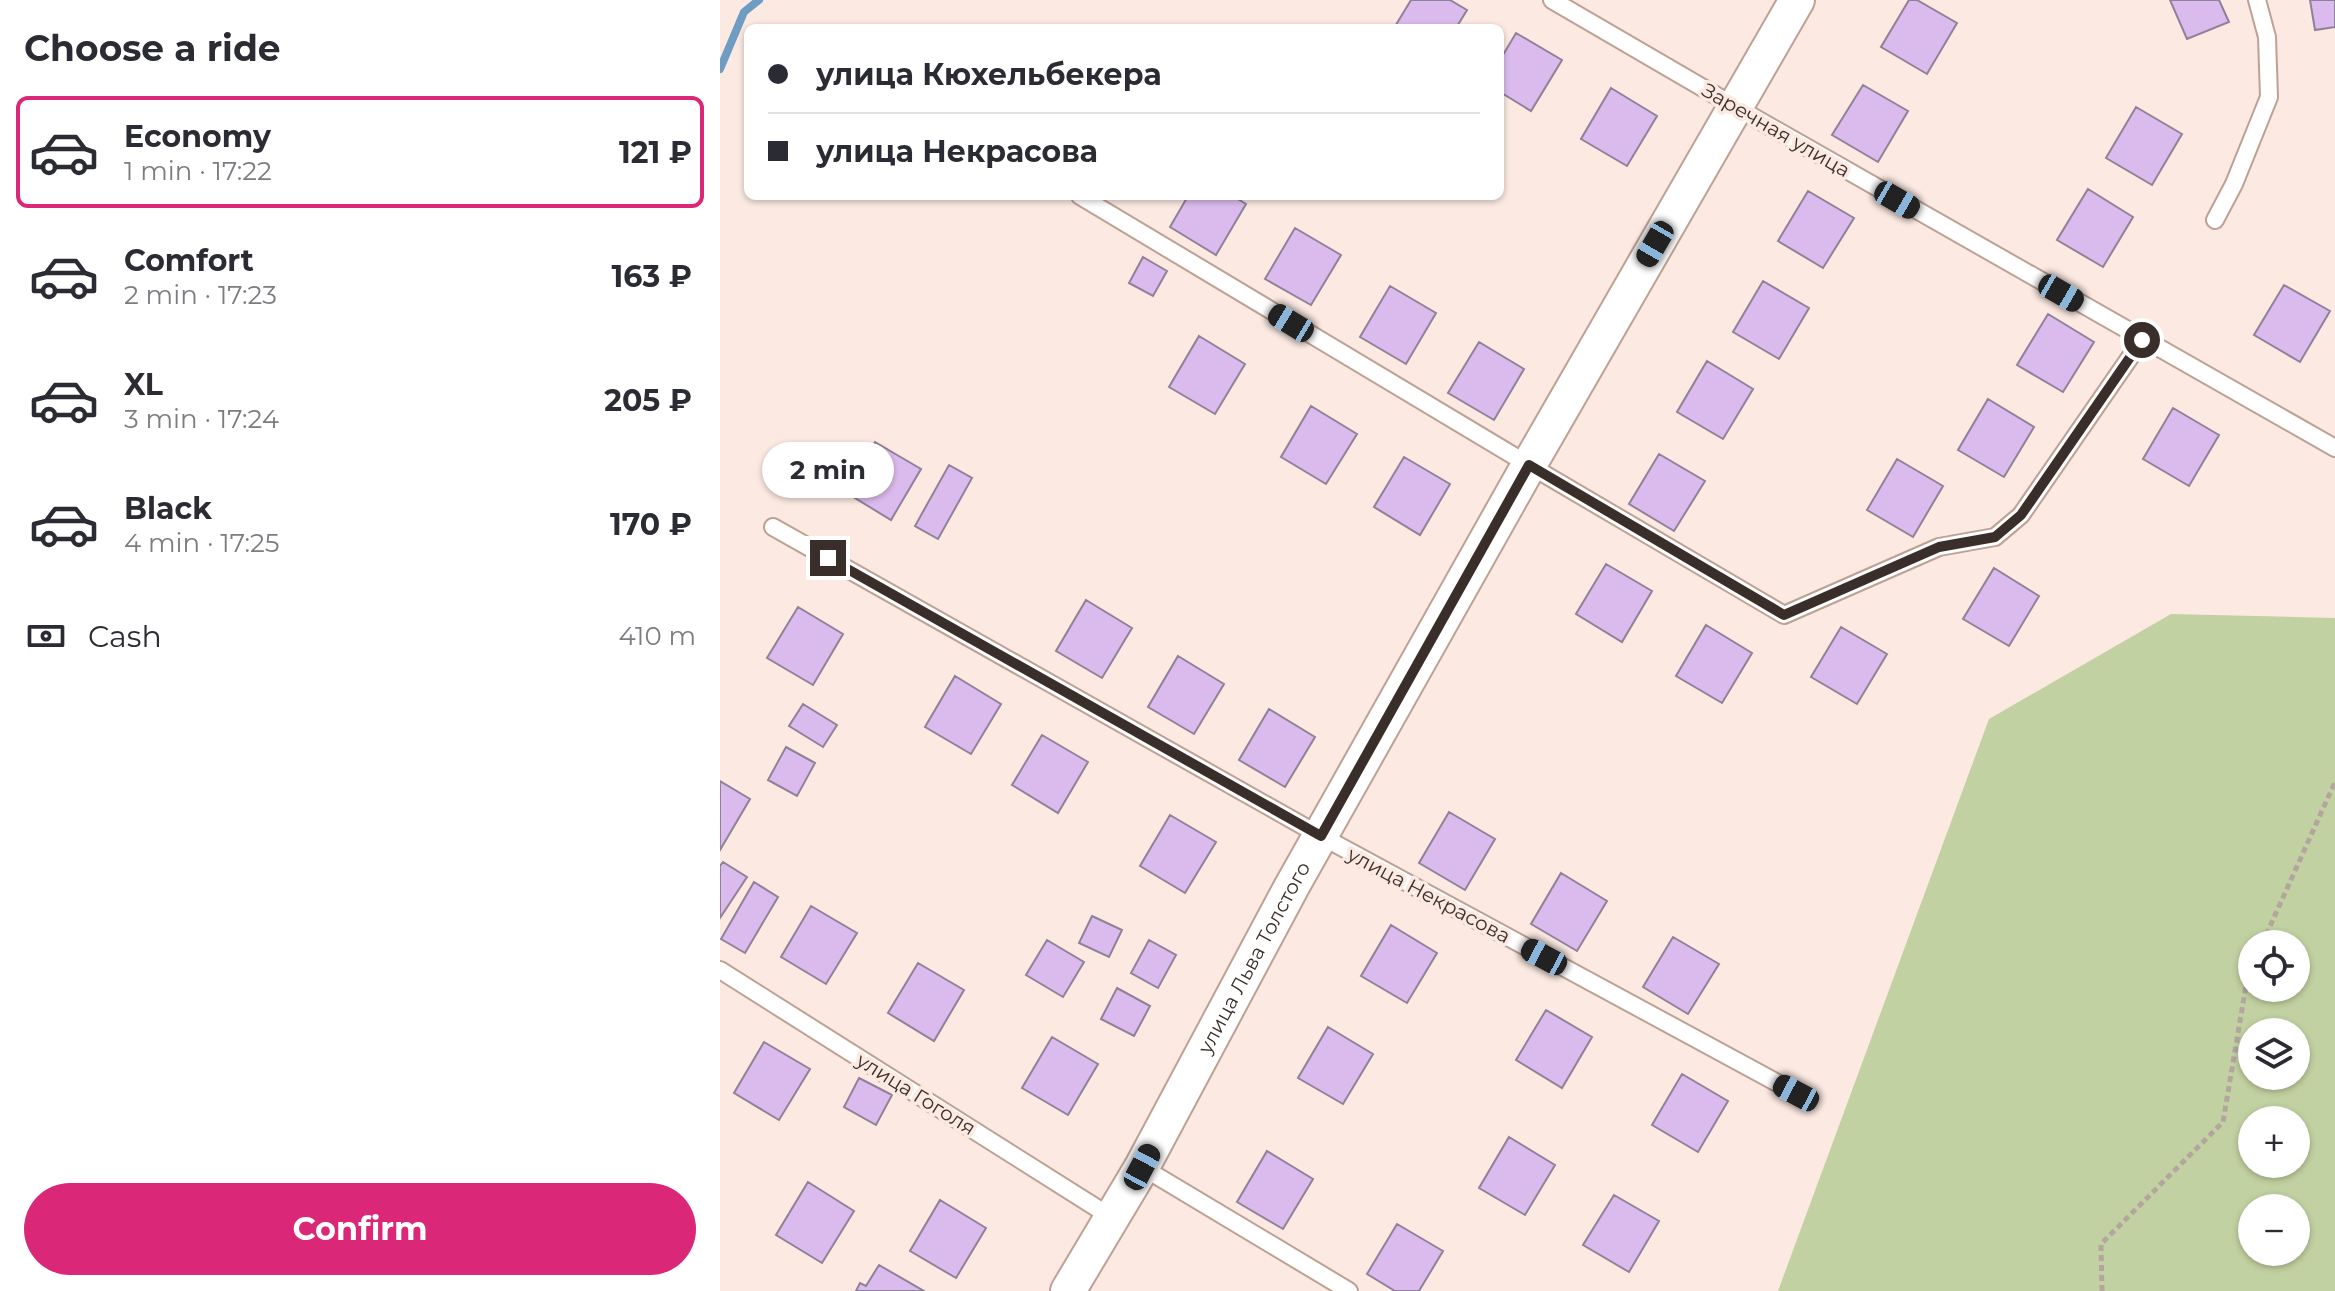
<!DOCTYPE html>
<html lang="en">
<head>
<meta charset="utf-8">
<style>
  :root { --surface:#fff; --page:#f2f2f3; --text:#2b2b33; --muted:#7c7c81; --line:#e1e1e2; --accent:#db2777 }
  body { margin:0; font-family:Montserrat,sans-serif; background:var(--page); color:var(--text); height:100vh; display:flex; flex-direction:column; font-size:30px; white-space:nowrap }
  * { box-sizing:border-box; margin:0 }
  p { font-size:26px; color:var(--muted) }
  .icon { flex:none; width:44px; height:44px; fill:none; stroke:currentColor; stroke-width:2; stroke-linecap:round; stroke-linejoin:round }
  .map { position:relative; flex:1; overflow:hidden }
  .sheet { display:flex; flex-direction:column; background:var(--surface); width:720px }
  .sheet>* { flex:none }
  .banner { position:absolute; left:24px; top:24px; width:760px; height:176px; border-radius:12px; box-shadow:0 2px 6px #0004; display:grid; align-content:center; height:176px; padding:0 24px; background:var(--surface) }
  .fabs { position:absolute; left:1518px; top:930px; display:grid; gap:16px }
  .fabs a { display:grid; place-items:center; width:72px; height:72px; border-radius:50%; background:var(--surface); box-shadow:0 2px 6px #0004; font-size:40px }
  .end { position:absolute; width:36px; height:36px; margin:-18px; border:10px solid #392e29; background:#fff; box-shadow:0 0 0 4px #fff }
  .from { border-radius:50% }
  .bubble { position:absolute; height:56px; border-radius:28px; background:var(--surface); box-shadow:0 2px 6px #0004; font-size:26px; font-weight:700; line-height:56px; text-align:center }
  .car { position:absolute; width:24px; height:48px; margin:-24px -12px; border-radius:10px; box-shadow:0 0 6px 2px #0007; background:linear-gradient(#222 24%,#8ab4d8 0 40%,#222 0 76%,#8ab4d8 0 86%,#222 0) }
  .banner b { display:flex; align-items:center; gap:28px; height:76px; font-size:30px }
  .banner b+b { border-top:2px solid var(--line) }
  .banner i { width:20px; height:20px; background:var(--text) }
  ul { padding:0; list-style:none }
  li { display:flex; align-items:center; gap:24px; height:112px; margin:0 16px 12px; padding:0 8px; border:4px solid transparent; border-radius:12px }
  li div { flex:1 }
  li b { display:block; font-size:30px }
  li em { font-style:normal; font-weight:700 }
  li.selected { border-color:var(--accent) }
  li>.icon { width:72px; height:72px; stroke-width:1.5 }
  h2 { padding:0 24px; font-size:36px; line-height:96px }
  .pay { display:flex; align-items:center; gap:20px; height:88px; padding:0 24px; font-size:30px }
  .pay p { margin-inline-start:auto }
  .button { display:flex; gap:16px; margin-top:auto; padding:16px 24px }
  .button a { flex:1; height:92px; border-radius:48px; background:var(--accent); color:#fff; font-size:32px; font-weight:700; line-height:92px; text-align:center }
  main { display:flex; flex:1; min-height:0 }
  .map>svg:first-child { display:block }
  .green { fill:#c2d1a1; fill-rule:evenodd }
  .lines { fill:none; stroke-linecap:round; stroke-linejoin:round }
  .stream { stroke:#6f9cc3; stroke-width:8 }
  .building { fill:#dbbbed; stroke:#8f8197; stroke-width:2 }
  .lane-casing { stroke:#bda195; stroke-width:20 }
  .street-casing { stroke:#bda195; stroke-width:38 }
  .path { stroke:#b4a59e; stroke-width:5; stroke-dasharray:6 4; stroke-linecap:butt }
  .lane { stroke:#fff; stroke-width:16 }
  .street { stroke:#fff; stroke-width:34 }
  .route { stroke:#392e29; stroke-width:10 }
  .labels { text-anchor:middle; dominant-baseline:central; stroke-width:7; stroke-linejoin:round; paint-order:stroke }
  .street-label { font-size:20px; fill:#392e29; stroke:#fbe9e2 }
</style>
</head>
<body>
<main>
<section class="sheet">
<h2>Choose a ride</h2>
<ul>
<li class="selected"><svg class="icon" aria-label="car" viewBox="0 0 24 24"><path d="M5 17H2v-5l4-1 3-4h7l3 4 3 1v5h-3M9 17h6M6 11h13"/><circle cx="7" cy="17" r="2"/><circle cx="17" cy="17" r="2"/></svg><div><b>Economy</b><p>1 min · 17:22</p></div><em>121 ₽</em></li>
<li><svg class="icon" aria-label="car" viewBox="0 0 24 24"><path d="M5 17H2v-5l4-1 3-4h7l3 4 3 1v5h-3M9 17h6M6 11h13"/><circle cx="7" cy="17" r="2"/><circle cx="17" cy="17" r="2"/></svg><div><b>Comfort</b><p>2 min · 17:23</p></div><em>163 ₽</em></li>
<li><svg class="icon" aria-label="car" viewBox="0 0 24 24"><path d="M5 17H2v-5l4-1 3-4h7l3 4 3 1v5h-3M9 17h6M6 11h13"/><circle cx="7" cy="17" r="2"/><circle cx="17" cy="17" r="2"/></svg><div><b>XL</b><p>3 min · 17:24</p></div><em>205 ₽</em></li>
<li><svg class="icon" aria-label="car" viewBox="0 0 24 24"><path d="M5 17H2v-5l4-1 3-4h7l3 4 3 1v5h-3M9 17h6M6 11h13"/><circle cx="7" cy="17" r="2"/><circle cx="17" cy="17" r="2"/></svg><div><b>Black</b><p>4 min · 17:25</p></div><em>170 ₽</em></li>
</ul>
<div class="pay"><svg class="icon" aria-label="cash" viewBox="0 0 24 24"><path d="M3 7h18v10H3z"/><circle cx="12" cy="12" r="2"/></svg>Cash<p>410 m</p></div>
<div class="button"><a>Confirm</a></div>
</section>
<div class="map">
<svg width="1615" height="1291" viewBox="0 0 1615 1291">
  <rect width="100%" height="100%" fill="#fbe9e2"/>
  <!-- green -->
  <path class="green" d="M1451,614L1615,618V1291H1058L1269,719ZM1532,944H1576V988H1532ZM1532,1032H1576V1076H1532ZM1532,1120H1576V1164H1532ZM1532,1208H1576V1252H1532Z"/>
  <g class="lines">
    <!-- stream -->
    <path class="stream" d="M0,69L24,12L39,0"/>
  </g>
  <!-- building -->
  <path class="building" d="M691,0H730L747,10L736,28H674Z
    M1189,0H1197L1237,23L1207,74L1161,47Z
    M1450,0H1499L1509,22L1467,39Z
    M1590,0H1615V27L1595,30Z
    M796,33L842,60L811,111L780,92V60Z
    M1143,85L1188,111L1158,162L1112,135Z
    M891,88L937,116L907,166L861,139Z
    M1416,107L1462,134L1432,185L1386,158Z
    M1368,189L1413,217L1383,267L1337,240Z
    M1088,191L1134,218L1103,268L1058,241Z
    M468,196H513L526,204L496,255L450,227Z
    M575,228L621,255L591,305L545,279Z
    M423,257L447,271L433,296L409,283Z
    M1043,281L1089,308L1059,359L1013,332Z
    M1564,285L1610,311L1580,362L1534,335Z
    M670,286L716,313L686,364L640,337Z
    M1328,314L1374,342L1343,392L1297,365Z
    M479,336L525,364L495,414L449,387Z
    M759,342L804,369L774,420L728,393Z
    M987,361L1033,389L1003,439L957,412Z
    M1268,399L1314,427L1284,477L1238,450Z
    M591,406L637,434L606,484L561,457Z
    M1453,408L1499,435L1469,486L1423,459Z
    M155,442L201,469L171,520L125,492Z
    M939,454L985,481L954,531L909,504Z
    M684,457L730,484L700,535L654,507Z
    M1177,459L1223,486L1193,537L1147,510Z
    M229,465L252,478L218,539L195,526Z
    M886,564L932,591L902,642L856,614Z
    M1274,568L1319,596L1289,646L1243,619Z
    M366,600L412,628L382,678L336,651Z
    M78,607L123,634L93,685L47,658Z
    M986,625L1032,653L1002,703L956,676Z
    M1121,627L1167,654L1137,704L1091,677Z
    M458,656L504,684L474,734L428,707Z
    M235,676L281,704L251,754L205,727Z
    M83,704L117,725L103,747L69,726Z
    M549,709L595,737L565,787L519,760Z
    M322,735L368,762L338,813L292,785Z
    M66,747L95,763L77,796L48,780Z
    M0,781L30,799L0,850Z
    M729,812L775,839L745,890L699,863Z
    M450,815L496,842L465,893L420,866Z
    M3,862L27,877L0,918V866Z
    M841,873L887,901L857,951L811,924Z
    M34,882L58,897L25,953L1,939Z
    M91,906L137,933L106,984L61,957Z
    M372,916L402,930L389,957L359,943Z
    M671,925L717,953L687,1003L641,976Z
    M953,937L999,964L968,1014L923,987Z
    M327,940L364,962L343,997L306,975Z
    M429,940L456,955L438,988L411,973Z
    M198,963L244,990L214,1041L168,1013Z
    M397,988L430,1006L414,1036L381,1019Z
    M826,1010L872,1037L842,1088L796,1060Z
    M608,1027L653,1054L623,1104L578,1078Z
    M332,1037L378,1064L348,1115L302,1088Z
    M44,1042L90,1069L59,1120L14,1093Z
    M962,1074L1008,1101L978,1152L932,1125Z
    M139,1078L172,1095L156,1125L124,1107Z
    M789,1137L835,1165L805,1215L759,1188Z
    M547,1151L593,1179L563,1229L517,1202Z
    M88,1182L134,1211L102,1263L56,1235Z
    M894,1195L939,1221L909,1272L863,1245Z
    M220,1200L266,1228L236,1278L190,1251Z
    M677,1224L723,1251L699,1291H675L647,1274Z
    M159,1265L204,1291H136L140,1283L146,1286Z"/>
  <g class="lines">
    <!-- lane casing -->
    <g class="lane-casing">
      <path id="lane" d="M832,0L1014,106L1615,448
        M360,196L809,465L1064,615L1219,547L1275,537L1301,515L1422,340
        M1495,220L1514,184L1549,97L1547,37L1537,0
        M53,527L601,836L1076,1093
        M0,970L391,1217
        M422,1167L629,1291"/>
    </g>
    <!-- street casing -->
    <g class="street-casing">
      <g id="street">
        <path id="s1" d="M348,1291L422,1167L572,886L809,465L1077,0"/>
      </g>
    </g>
    <!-- path -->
    <path class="path" d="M1542,944L1615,782
      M1382,1291L1381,1244L1503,1122L1528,974L1532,966"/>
    <!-- lane -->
    <use href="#lane" class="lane"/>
    <!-- street -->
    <use href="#street" class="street"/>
  </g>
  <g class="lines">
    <!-- route -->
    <path class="route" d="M108,558L601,836L809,465L1064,615L1219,547L1275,537L1301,515L1422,340"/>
  </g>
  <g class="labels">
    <!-- street labels -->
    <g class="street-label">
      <text transform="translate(1056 130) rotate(30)">Заречная улица</text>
      <text transform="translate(709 895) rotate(28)">улица Некрасова</text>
      <text stroke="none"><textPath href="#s1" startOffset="382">улица Льва Толстого</textPath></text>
      <text transform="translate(196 1094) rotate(32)">улица Гоголя</text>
    </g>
  </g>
</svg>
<div class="fabs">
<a><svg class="icon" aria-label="locate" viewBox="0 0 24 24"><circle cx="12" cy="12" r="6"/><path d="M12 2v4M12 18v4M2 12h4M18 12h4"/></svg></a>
<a><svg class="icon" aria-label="layers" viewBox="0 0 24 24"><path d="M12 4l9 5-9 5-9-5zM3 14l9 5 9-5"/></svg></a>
<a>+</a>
<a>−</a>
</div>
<i class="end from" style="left:1422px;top:340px"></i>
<i class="end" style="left:108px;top:558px"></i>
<div class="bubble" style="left:42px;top:442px;width:132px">2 min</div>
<i class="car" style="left:1177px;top:200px;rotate:120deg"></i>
<i class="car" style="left:935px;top:244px;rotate:210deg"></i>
<i class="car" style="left:1341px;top:293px;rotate:120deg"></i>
<i class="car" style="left:571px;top:323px;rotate:301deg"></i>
<i class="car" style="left:824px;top:957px;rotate:298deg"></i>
<i class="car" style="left:1076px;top:1093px;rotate:298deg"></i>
<i class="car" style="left:422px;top:1167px;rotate:28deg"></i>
<div class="banner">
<b><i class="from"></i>улица Кюхельбекера</b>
<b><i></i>улица Некрасова</b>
</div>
</div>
</main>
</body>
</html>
